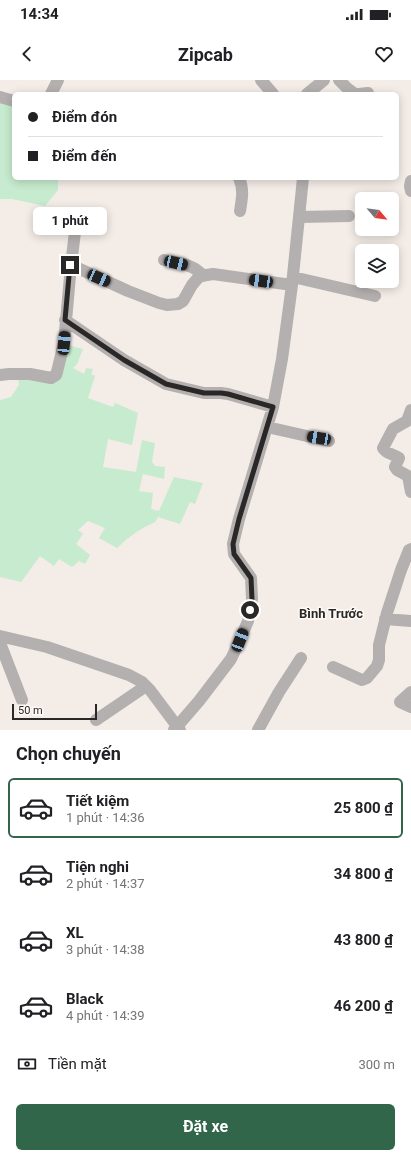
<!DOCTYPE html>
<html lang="vi">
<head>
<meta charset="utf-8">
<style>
  :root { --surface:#fff; --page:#f2f2f2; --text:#202124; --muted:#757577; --line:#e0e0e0; --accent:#32664b }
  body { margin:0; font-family:Roboto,sans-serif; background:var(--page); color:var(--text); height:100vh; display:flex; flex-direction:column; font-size:15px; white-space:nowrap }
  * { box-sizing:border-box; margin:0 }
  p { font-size:13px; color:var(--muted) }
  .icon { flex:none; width:22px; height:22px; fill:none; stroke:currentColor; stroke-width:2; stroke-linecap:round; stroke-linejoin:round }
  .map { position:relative; height:650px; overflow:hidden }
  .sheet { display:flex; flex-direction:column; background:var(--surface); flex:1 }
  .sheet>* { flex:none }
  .top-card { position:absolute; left:12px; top:12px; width:387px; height:88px; border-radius:6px; box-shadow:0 2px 10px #0003; display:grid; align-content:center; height:88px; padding:0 16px; background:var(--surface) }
  .needle { width:26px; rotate:119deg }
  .controls { position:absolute; left:355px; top:112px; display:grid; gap:8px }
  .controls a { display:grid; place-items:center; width:44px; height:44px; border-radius:6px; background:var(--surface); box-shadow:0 2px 10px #0003; font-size:20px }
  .scale { position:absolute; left:12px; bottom:10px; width:85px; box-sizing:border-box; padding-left:4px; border:2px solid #2a2826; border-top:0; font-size:11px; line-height:14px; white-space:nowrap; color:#2a2826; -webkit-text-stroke:3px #fff9f6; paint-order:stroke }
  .end { position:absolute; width:18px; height:18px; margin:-9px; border:5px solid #2a2826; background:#fff; box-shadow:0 0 0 2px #fff }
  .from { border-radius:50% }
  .bubble { position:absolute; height:28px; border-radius:6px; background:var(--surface); box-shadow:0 2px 10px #0003; font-size:13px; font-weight:700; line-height:28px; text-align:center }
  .car { position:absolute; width:12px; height:24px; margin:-12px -6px; border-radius:5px; box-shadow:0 0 3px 1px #0007; background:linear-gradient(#222 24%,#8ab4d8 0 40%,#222 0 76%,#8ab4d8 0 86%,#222 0) }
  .top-card b { display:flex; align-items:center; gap:14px; height:38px; font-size:15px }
  .top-card b+b { border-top:1px solid var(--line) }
  .top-card i { width:10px; height:10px; background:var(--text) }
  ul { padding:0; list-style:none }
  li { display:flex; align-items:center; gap:12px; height:60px; margin:0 8px 6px; padding:0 8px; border:2px solid transparent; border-radius:6px }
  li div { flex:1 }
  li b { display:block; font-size:15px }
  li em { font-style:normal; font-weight:700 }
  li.current { border-color:var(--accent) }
  li>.icon { width:36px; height:36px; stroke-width:1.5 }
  h2 { padding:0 16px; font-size:18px; line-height:48px }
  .pay { display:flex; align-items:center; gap:10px; height:44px; padding:0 16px; font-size:15px }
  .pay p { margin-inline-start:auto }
  .cta { display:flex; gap:8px; margin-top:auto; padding:8px 16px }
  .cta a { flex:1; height:46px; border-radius:6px; background:var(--accent); color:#fff; font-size:16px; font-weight:700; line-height:46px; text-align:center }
  .status { display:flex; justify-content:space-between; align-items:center; height:28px; padding:0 20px; background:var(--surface); direction:ltr }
  .status svg { height:11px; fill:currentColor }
  header { display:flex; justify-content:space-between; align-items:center; height:52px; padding:0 16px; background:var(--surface); font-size:18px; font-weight:700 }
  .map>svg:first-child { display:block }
  .green { fill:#c7ebce }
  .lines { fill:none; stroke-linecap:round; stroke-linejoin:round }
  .street { stroke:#b4b0af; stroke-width:12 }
  .route { stroke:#2a2826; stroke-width:5 }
  .labels { text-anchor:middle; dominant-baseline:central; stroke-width:3; stroke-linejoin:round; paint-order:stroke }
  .quarter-label { font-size:13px; font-weight:bold; fill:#2a2826; stroke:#fff9f6 }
</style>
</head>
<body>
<div class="status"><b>14:34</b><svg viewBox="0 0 49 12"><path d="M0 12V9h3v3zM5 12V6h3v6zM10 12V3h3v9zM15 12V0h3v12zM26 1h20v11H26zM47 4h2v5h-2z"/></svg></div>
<header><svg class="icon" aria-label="back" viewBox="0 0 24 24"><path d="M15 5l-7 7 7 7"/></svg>Zipcab<svg class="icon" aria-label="heart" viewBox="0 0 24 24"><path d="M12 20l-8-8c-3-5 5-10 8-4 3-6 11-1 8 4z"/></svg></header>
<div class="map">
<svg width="411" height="650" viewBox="0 0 411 650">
  <rect width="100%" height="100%" fill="#f3ece7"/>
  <!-- green -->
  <path class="green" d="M0,22L14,25V98H58V110L45,126L12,119H0Z
    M68,265L83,269L77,284L73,288L84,294L86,288L93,289L91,294L95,296L88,318L113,327L115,323L138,333L132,365L108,359L103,387L136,392L142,360L155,363L152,382L155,386L165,387L164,399L143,394L139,411L153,413L151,429L159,431L174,397L203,403L195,424L190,422L180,444L158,437L155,442C138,450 131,455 117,468L99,458L105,448L88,441L78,450L83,454L76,464L90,475L85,484L79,481L72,487L59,479L54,486L40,476L21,502L0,497V320L11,317L19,305L18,298L52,302Z"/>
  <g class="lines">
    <!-- street -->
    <path class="street" d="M261,0L273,14
      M339,0L347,8L355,14
      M51,14L58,0
      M307,14L324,0
      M359,14L368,13
      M0,17L14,21
      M239,98C244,109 242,119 240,131
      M411,101L410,106L411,111
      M299,137L349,136
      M164,180C177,183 194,184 203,196
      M71,185L128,211L159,223L167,225L178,224L183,221L192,205L198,198L201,196L213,194L292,205
      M293,197L375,216
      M65,240L124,280L166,304L204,313H221L228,314L273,327
      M0,295L9,294H30L51,298L56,295L57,292L64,263L71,185L75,152
      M411,330L407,341L393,349L383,368C386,374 394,374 399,378L395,387L397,390L408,396L411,412
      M267,347L329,361
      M385,539L411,541
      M0,556L47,567L129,595L142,602L150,610L180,650
      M0,563L22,620
      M333,587L362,600L367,598L377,586L379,580V565L387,533L401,490L409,470L411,469
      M411,612L400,622L411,627
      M96,640L146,606
      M174,650L199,621L231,579L240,560L248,541L252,519L251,498L234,474L233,464L239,439L273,327L282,279L292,205L303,98
      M258,650L279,612L301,578"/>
  </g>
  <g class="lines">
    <!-- route -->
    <path class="route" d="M70,185L65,240L124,280L166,304L204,313H221L228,314L273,327L239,439L233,464L234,474L251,498L252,519L250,530"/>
  </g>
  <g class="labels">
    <!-- quarter labels -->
    <g class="quarter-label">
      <text x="331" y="533">Bình Trước</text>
    </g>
  </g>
</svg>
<div class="controls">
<a><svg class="needle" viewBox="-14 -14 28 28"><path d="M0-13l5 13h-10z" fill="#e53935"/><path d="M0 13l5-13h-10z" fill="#757577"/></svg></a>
<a><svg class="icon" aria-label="layers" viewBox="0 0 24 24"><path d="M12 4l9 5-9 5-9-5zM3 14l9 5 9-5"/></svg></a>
</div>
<div class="scale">50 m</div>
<i class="end from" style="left:250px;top:530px"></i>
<i class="end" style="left:70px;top:185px"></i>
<div class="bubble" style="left:33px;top:127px;width:74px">1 phút</div>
<i class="car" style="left:176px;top:183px;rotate:103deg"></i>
<i class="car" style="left:99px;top:198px;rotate:114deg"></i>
<i class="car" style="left:261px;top:201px;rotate:278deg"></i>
<i class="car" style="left:64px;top:263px;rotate:5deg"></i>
<i class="car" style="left:319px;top:358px;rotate:279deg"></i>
<i class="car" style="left:240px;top:560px;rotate:21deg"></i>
<div class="top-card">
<b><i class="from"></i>Điểm đón</b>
<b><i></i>Điểm đến</b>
</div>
</div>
<section class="sheet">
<h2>Chọn chuyến</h2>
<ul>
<li class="current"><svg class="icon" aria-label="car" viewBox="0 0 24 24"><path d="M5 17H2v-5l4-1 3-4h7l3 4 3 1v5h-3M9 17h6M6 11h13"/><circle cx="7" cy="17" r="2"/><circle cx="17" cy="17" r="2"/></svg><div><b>Tiết kiệm</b><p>1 phút · 14:36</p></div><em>25 800 ₫</em></li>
<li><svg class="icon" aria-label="car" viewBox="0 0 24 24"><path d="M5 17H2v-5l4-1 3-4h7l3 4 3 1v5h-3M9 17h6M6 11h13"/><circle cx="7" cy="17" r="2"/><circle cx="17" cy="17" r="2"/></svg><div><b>Tiện nghi</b><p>2 phút · 14:37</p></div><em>34 800 ₫</em></li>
<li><svg class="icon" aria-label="car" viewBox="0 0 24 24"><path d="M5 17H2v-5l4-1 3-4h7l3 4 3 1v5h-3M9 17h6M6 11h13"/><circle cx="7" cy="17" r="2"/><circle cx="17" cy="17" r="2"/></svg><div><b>XL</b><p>3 phút · 14:38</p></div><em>43 800 ₫</em></li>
<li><svg class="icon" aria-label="car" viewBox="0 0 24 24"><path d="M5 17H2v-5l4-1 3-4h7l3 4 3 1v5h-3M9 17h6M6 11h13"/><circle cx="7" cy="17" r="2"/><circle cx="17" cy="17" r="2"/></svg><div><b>Black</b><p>4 phút · 14:39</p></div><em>46 200 ₫</em></li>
</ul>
<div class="pay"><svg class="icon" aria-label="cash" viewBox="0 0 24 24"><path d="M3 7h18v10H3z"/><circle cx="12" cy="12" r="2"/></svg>Tiền mặt<p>300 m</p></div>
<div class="cta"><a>Đặt xe</a></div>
</section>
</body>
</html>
